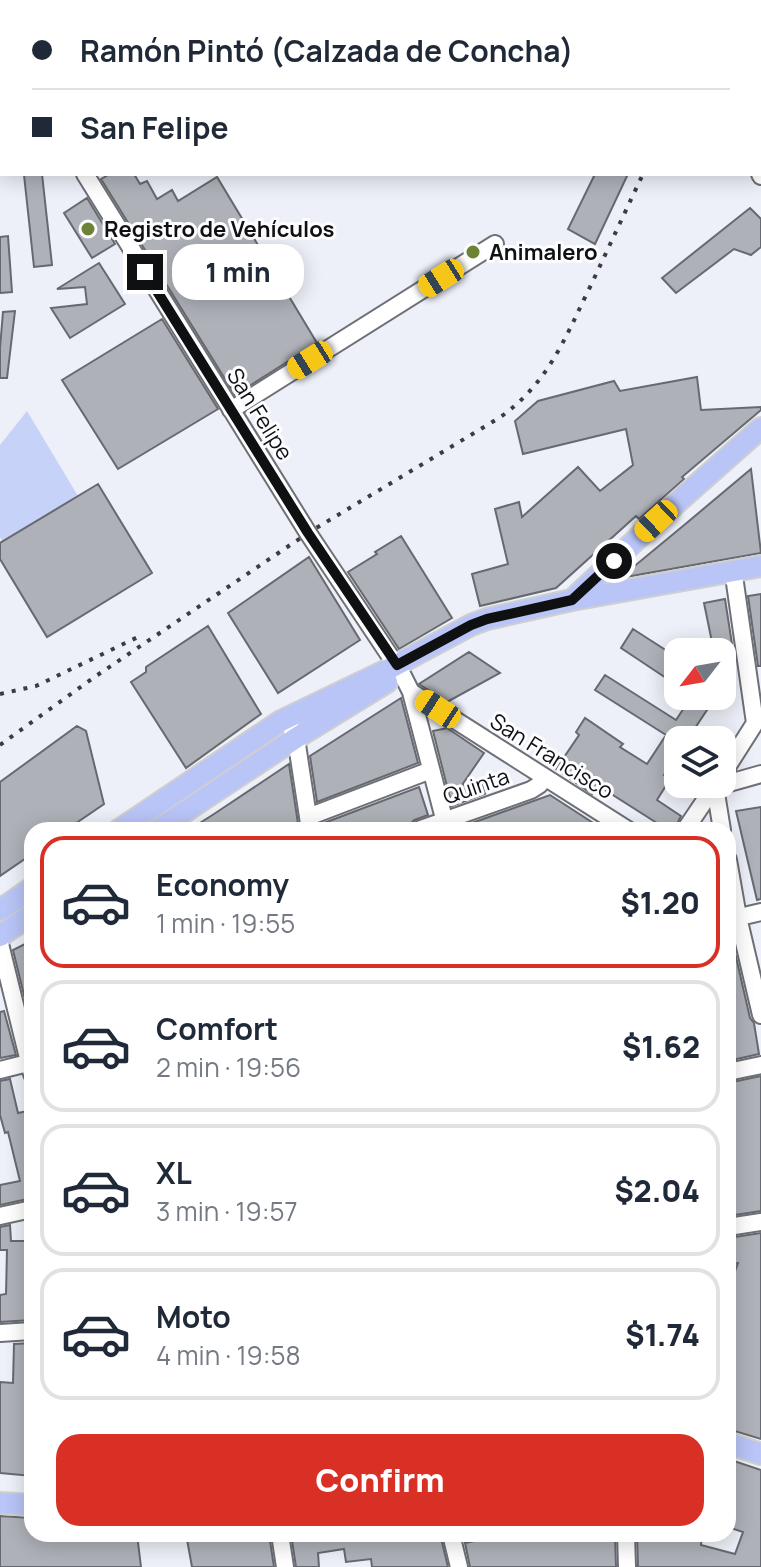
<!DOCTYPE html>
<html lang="en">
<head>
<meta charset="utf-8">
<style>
  :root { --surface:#fff; --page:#f2f2f3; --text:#1f2937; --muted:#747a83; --line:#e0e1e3; --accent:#d93025 }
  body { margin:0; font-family:Manrope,sans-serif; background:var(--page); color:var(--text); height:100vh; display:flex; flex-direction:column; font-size:30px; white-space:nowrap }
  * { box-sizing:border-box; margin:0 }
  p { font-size:26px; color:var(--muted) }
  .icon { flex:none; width:44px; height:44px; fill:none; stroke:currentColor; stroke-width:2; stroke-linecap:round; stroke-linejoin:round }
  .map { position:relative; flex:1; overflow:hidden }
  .sheet { position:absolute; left:24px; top:822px; width:712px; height:720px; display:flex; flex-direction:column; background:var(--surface); border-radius:24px; box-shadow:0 4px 20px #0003 }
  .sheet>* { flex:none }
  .banner { position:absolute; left:0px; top:0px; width:762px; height:176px; box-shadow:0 4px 20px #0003; display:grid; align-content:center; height:176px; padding:0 32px; background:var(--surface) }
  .needle { width:52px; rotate:239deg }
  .fabs { position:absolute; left:664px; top:638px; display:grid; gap:16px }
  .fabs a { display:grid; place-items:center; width:72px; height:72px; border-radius:16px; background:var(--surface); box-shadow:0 4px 20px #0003; font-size:40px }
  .end { position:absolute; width:36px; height:36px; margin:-18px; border:10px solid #0f1012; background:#fff; box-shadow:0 0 0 4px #fff }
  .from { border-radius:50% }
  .bubble { position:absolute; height:56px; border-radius:24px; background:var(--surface); box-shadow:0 4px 20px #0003; font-size:26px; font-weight:800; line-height:56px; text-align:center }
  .car { position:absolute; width:24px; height:48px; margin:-24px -12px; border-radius:10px; box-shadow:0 0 6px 2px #0007; background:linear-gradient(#f5c518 24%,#345 0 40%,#f5c518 0 76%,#345 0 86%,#f5c518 0) }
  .banner b { display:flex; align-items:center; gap:28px; height:76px; font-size:30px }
  .banner b+b { border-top:2px solid var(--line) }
  .banner i { width:20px; height:20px; background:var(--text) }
  ul { padding:14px 0 0; list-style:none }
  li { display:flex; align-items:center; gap:24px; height:132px; margin:0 16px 12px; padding:0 16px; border:4px solid var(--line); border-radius:24px }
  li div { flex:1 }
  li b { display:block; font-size:30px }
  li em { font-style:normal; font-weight:800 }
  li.current { border-color:var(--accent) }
  li>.icon { width:72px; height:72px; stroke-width:1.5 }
  .cta { display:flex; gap:16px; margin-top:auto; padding:16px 32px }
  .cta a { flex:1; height:92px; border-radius:24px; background:var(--accent); color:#fff; font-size:32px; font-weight:800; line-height:92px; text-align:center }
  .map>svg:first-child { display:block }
  .green { fill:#c7d2f8 }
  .building { fill:#aeb1b8; stroke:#676970; stroke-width:2 }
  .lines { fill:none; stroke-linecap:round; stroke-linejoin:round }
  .minor-casing { stroke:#6e7077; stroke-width:20 }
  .major-casing { stroke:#cfcfd0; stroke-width:24 }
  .minor { stroke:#fff; stroke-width:16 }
  .major { stroke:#b9c5f7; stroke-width:20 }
  .rail { stroke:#3b3c40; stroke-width:4; stroke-dasharray:4 8; stroke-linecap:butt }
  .route { stroke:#0f1012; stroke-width:10 }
  .poi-dot { fill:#6d8234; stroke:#fdfdff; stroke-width:3 }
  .labels { text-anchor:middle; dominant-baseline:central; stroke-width:6; stroke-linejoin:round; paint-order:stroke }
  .poi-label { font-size:22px; font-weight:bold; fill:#0f1012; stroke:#fdfdff; text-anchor:start }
  .street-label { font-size:22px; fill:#0f1012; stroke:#fdfdff }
</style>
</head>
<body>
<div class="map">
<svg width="761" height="1567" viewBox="0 0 761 1567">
  <rect width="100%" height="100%" fill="#edf0f8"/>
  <!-- green -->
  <path class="green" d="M27,411L78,496L3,542L0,537V445Z"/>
  <!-- building -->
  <path class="building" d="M42,174L52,265L34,267L24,175Z
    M110,174H134L140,184L147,181L157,199L172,190L178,201L217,177L317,343L235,395L101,179Z
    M595,174H628L595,244L568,229Z
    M87,198L115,244L92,258L64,213Z
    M750,208L761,219V247L751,255L734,249L676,293L662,278Z
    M8,236L12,292L0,293V237Z
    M99,263L125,304L70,338L51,308L87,304L85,287L57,289Z
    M15,311L7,378H0V348L3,312Z
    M162,319L218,409L118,469L62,380Z
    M697,377L701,410L761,407V410L682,477L684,479L639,519L636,516L556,588L480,606L472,574L508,564L495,509L519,502L522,517L578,467L600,491L633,465L626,429L523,454L515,421L538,401L614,381L620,391Z
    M751,469L761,553L620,578L689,521Z
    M98,484L152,573L47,637L0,559V543Z
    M401,536L452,618L399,649L348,572L377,554L375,552Z
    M309,557L360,640L278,693L228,613Z
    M761,594V666H758L748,596Z
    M725,599L734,657L722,659V652H714L704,603Z
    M208,626L261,714L186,768L131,682L146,672V667Z
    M633,629L678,658V686L621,648Z
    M469,652L500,673L447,702L419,684Z
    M605,675L676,720L692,696H698L711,704L687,740H678V754L664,775L670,779L657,800L681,816L674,830H657L660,825L597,785L592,794L556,769L579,735L576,732L585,718L623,744L620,747L647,764L666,735L595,690Z
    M401,698L418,763L317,802L310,756Z
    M77,726L86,731L104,804L66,830H32V854L0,876V782Z
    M447,728L484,753L462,785L481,781L485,794L452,806L433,731Z
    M289,764L299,830H189L214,814Z
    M419,787L428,815L414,820L407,828L400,830H325L324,823Z
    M550,795L604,830H458V828Z
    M761,807V899L757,900L736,811Z
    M728,935H731L750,1018L754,1023L759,1054L728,1061Z
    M25,944L28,954L32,953V1028L13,950Z
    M4,1011L16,1055L0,1058V1012Z
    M761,1076V1211L728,1216V1083Z
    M10,1079L18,1113L32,1110V1198L0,1205V1185L20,1181L8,1132L5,1133L0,1115V1081Z
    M10,1225L11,1241H32V1320L0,1322V1295L6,1294L7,1250H0V1227Z
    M761,1233V1439L728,1429V1291L738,1263L728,1265V1238Z
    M32,1343V1476L0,1473V1382L13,1383L14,1344Z
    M728,1459L761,1470V1567H638L637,1534H702L701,1545L735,1554L743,1532L728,1527Z
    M0,1516L32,1518V1534H137L141,1567H0Z
    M186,1534H269L274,1567H192Z
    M291,1534H423V1537L440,1534L448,1567H372L371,1559L346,1562L344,1549L318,1553L319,1567H296Z
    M518,1534H615L616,1567H470L465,1543L493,1537H518Z"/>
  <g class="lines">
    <!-- minor casing -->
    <g class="minor-casing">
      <path id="minor" d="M96,2L100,0
        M85,174L308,533L402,674L411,692L447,830
        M760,174L761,176
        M231,410L495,244
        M411,692L628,830
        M286,718L296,738L310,830
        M722,775L755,723L735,583L731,571
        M308,817L431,770
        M418,830L531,790L539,785L545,778
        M685,830L716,784
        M722,830L715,787L761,774
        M728,860L738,917L761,1015
        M731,919L761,912
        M0,944L32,1074
        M0,1070L32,1062
        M728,1072L761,1065
        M0,1216L32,1209
        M728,1227L761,1222
        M0,1333L32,1331
        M280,1534L285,1567
        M451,1534L459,1567
        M626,1534L627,1567"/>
    </g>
    <!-- major casing -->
    <g class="major-casing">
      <path id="major" d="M533,0L537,2
        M760,96H761
        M572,600L656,521L761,428
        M119,830L281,721L387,670L471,625L487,619L572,600L761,566
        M157,830L296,738L387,682
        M0,910L32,888
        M0,936L32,914
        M728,1443L761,1454
        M0,1503L32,1505"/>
    </g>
    <!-- minor -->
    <use href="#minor" class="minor"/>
    <!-- major -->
    <use href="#major" class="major"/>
    <!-- rail -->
    <path class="rail" d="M679,0V2
      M0,694L36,686L140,636
      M0,745L96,676L308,533L499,418C548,384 565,338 590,287C608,249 625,212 643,174"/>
  </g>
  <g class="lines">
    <!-- route -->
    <path class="route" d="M145,272L308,533L397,665L471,625L487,619L572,600L614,561"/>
  </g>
  <!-- markers -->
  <g class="poi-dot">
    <circle cx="88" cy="229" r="8"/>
    <circle cx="473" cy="252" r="8"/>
  </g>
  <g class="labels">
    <!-- poi labels -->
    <g class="poi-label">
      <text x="104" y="229">Registro de Vehículos</text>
      <text x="489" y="252">Animalero</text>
    </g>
    <!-- street labels -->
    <g class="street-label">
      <text transform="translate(260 414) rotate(58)">San Felipe</text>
      <text transform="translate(552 756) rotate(32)">San Francisco</text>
      <text transform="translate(476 786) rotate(-19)">Quinta</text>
    </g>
  </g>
</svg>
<div class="fabs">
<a><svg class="needle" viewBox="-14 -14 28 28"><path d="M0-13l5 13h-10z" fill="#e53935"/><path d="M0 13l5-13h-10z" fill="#747a83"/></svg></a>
<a><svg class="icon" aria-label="layers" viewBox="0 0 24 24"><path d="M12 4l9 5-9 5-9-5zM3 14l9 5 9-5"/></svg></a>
</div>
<i class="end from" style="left:614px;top:561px"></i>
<i class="end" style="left:145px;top:272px"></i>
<div class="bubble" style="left:172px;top:244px;width:132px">1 min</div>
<i class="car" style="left:441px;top:278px;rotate:238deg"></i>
<i class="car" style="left:310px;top:360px;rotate:238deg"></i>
<i class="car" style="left:656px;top:521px;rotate:227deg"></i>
<i class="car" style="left:438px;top:709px;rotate:303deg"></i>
<div class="banner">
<b><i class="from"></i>Ramón Pintó (Calzada de Concha)</b>
<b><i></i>San Felipe</b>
</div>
<section class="sheet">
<ul>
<li class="current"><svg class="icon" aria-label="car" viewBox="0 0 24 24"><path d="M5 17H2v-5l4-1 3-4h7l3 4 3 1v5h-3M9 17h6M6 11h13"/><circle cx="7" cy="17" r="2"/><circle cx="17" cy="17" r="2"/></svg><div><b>Economy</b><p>1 min · 19:55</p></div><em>$1.20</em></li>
<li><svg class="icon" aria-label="car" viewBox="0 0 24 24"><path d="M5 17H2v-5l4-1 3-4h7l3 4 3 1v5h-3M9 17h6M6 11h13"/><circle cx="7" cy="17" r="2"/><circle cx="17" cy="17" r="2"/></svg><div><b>Comfort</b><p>2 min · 19:56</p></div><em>$1.62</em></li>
<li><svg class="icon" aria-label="car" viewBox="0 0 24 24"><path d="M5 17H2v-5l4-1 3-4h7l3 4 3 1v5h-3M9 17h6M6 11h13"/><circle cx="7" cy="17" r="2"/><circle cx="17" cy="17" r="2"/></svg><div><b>XL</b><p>3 min · 19:57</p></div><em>$2.04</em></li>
<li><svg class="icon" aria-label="car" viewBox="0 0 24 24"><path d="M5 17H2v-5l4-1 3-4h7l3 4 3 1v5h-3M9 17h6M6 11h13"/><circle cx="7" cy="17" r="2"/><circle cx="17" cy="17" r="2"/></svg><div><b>Moto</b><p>4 min · 19:58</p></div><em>$1.74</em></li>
</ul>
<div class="cta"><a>Confirm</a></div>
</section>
</div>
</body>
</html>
